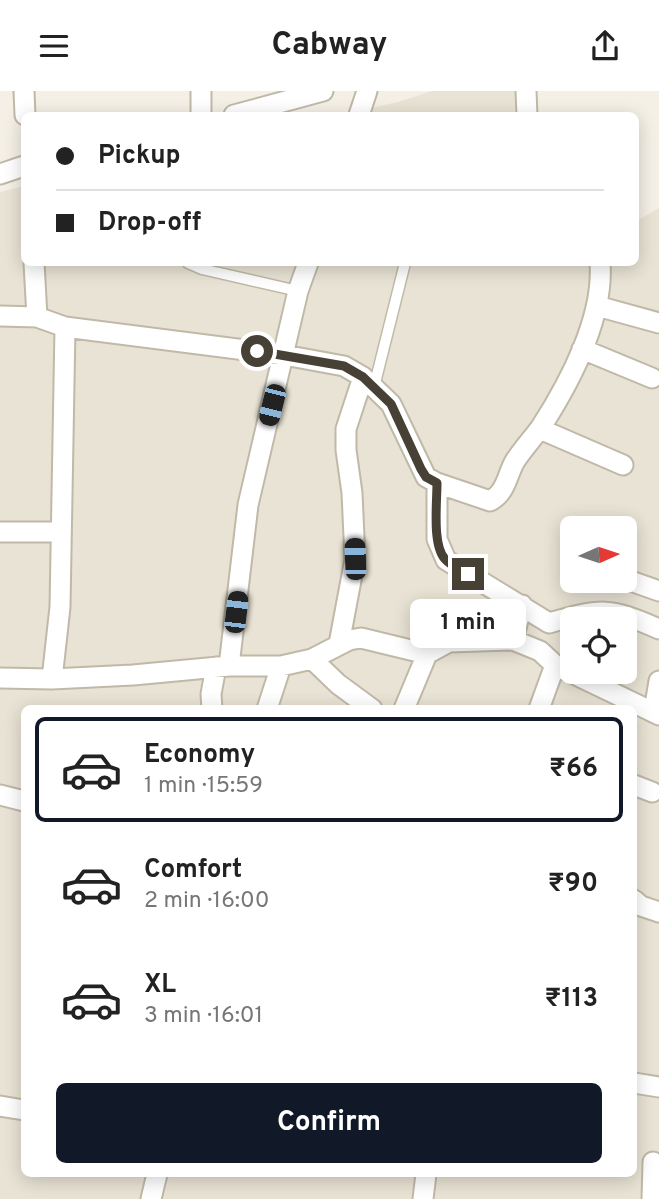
<!DOCTYPE html>
<html lang="en">
<head>
<meta charset="utf-8">
<style>
  :root { --surface:#fff; --page:#f6f6f6; --text:#222; --muted:#767676; --line:#e0e0e0; --accent:#111827 }
  body { margin:0; font-family:Overpass,sans-serif; background:var(--page); color:var(--text); height:100vh; display:flex; flex-direction:column; font-size:26px; white-space:nowrap }
  * { box-sizing:border-box; margin:0 }
  p { font-size:23px; color:var(--muted) }
  .icon { flex:none; width:38px; height:38px; fill:none; stroke:currentColor; stroke-width:2; stroke-linecap:round; stroke-linejoin:round }
  .map { position:relative; flex:1; overflow:hidden }
  .details { position:absolute; left:21px; top:614px; width:616px; height:472px; display:flex; flex-direction:column; background:var(--surface); border-radius:10px; box-shadow:0 4px 18px #0003 }
  .details>* { flex:none }
  .hud { position:absolute; left:21px; top:21px; width:618px; height:154px; border-radius:10px; box-shadow:0 4px 18px #0003; display:grid; align-content:center; height:154px; padding:0 35px; background:var(--surface) }
  .needle { width:46px; rotate:87deg }
  .tools { position:absolute; left:560px; top:425px; display:grid; gap:14px }
  .tools a { display:grid; place-items:center; width:77px; height:77px; border-radius:10px; background:var(--surface); box-shadow:0 4px 18px #0003; font-size:35px }
  .end { position:absolute; width:32px; height:32px; margin:-16px; border:9px solid #474135; background:#fff; box-shadow:0 0 0 4px #fff }
  .from { border-radius:50% }
  .bubble { position:absolute; height:49px; border-radius:10px; background:var(--surface); box-shadow:0 4px 18px #0003; font-size:23px; font-weight:700; line-height:49px; text-align:center }
  .car { position:absolute; width:21px; height:42px; margin:-21px -10px; border-radius:9px; box-shadow:0 0 5px 2px #0007; background:linear-gradient(#222 24%,#8ab4d8 0 40%,#222 0 76%,#8ab4d8 0 86%,#222 0) }
  .hud b { display:flex; align-items:center; gap:24px; height:66px; font-size:26px }
  .hud b+b { border-top:2px solid var(--line) }
  .hud i { width:18px; height:18px; background:var(--text) }
  ul { padding:12px 0 0; list-style:none }
  li { display:flex; align-items:center; gap:21px; height:105px; margin:0 14px 10px; padding:0 21px; border:4px solid transparent; border-radius:10px }
  li div { flex:1 }
  li b { display:block; font-size:26px }
  li em { font-style:normal; font-weight:700 }
  li.selected { border-color:var(--accent) }
  li>.icon { width:63px; height:63px; stroke-width:1.5 }
  .button { display:flex; gap:14px; margin-top:auto; padding:14px 35px }
  .button a { flex:1; height:80px; border-radius:10px; background:var(--accent); color:#fff; font-size:28px; font-weight:700; line-height:80px; text-align:center }
  header { display:flex; justify-content:space-between; align-items:center; height:91px; padding:0 35px; background:var(--surface); font-size:32px; font-weight:700 }
  .map>svg:first-child { display:block }
  .residential { fill:#e8e3d4; fill-rule:evenodd }
  .lines { fill:none; stroke-linecap:round; stroke-linejoin:round }
  .lane-casing { stroke:#c0b9a8; stroke-width:13 }
  .street-casing { stroke:#c0b9a8; stroke-width:23 }
  .lane { stroke:#fff; stroke-width:10 }
  .street { stroke:#fff; stroke-width:19 }
  .route { stroke:#474135; stroke-width:9 }
</style>
</head>
<body>
<header><svg class="icon" aria-label="menu" viewBox="0 0 24 24"><path d="M4 6h16M4 12h16M4 18h16"/></svg>Cabway<svg class="icon" aria-label="share" viewBox="0 0 24 24"><path d="M12 15V3M7 8l5-5 5 5M5 13v7h14v-7"/></svg></header>
<div class="map">
<svg width="659" height="1108" viewBox="0 0 659 1108">
  <rect width="100%" height="100%" fill="#f4f0e6"/>
  <!-- residential -->
  <path class="residential" d="M432,0H525L536,24H339L398,11Z
    M24,95V172H635V131L659,117V1108H0V101ZM572,438H625V490H572ZM572,528H625V581H572ZM24,618H634V1083H24Z"/>
  <g class="lines">
    <!-- lane casing -->
    <g class="lane-casing">
      <path id="lane" d="M188,172L202,178L298,200
        M374,296L405,172"/>
    </g>
    <!-- street casing -->
    <g class="street-casing">
      <path id="street" d="M24,0L25,24
        M201,0V24
        M526,0L527,24
        M234,24L323,0
        M359,24L367,0
        M0,83L24,75
        M34,172L37,226L65,236L60,516L52,588
        M597,215L659,232
        M0,225L37,226
        M65,236L284,264L344,275L363,286L391,313L426,386L437,392L490,410C506,402 507,384 515,370C523,358 533,347 541,336C570,291 604,226 600,172
        M582,258L652,287
        M540,338L623,374
        M437,392V448L446,469L549,532C602,517 609,516 659,538
        M0,441H61
        M625,488L659,500
        M513,549L522,514
        M339,553L355,468L352,402L346,359V338L363,286
        M312,568L338,593L372,618
        M555,574L659,624
        M229,575L248,414L298,200L308,172
        M0,587L52,588L133,584L229,575H281L312,568L349,549L361,547L427,563L449,551L513,549L540,560L555,574L539,618
        M659,590L654,620L659,619
        M212,618L211,603L216,576
        M267,618L281,575
        M404,618L427,563
        M634,694L652,701
        M0,704L24,710
        M634,809L641,815L659,821
        M634,992L659,996
        M0,1015L24,1019
        M151,1108L157,1083
        M423,1108L426,1083
        M652,1108L653,1071"/>
    </g>
    <!-- lane -->
    <use href="#lane" class="lane"/>
    <!-- street -->
    <use href="#street" class="street"/>
  </g>
  <g class="lines">
    <!-- route -->
    <path class="route" d="M257,260L344,275L363,286L391,313L421,378L426,386L437,392C437,412 432,454 445,468C451,475 461,479 468,483"/>
  </g>
</svg>
<div class="tools">
<a><svg class="needle" viewBox="-14 -14 28 28"><path d="M0-13l5 13h-10z" fill="#e53935"/><path d="M0 13l5-13h-10z" fill="#767676"/></svg></a>
<a><svg class="icon" aria-label="locate" viewBox="0 0 24 24"><circle cx="12" cy="12" r="6"/><path d="M12 2v4M12 18v4M2 12h4M18 12h4"/></svg></a>
</div>
<i class="end from" style="left:257px;top:260px"></i>
<i class="end" style="left:468px;top:483px"></i>
<div class="bubble" style="left:410px;top:508px;width:116px">1 min</div>
<i class="car" style="left:272px;top:314px;rotate:194deg"></i>
<i class="car" style="left:355px;top:468px;rotate:358deg"></i>
<i class="car" style="left:236px;top:521px;rotate:7deg"></i>
<div class="hud">
<b><i class="from"></i>Pickup</b>
<b><i></i>Drop-off</b>
</div>
<section class="details">
<ul>
<li class="selected"><svg class="icon" aria-label="car" viewBox="0 0 24 24"><path d="M5 17H2v-5l4-1 3-4h7l3 4 3 1v5h-3M9 17h6M6 11h13"/><circle cx="7" cy="17" r="2"/><circle cx="17" cy="17" r="2"/></svg><div><b>Economy</b><p>1 min · 15:59</p></div><em>₹66</em></li>
<li><svg class="icon" aria-label="car" viewBox="0 0 24 24"><path d="M5 17H2v-5l4-1 3-4h7l3 4 3 1v5h-3M9 17h6M6 11h13"/><circle cx="7" cy="17" r="2"/><circle cx="17" cy="17" r="2"/></svg><div><b>Comfort</b><p>2 min · 16:00</p></div><em>₹90</em></li>
<li><svg class="icon" aria-label="car" viewBox="0 0 24 24"><path d="M5 17H2v-5l4-1 3-4h7l3 4 3 1v5h-3M9 17h6M6 11h13"/><circle cx="7" cy="17" r="2"/><circle cx="17" cy="17" r="2"/></svg><div><b>XL</b><p>3 min · 16:01</p></div><em>₹113</em></li>
</ul>
<div class="button"><a>Confirm</a></div>
</section>
</div>
</body>
</html>
